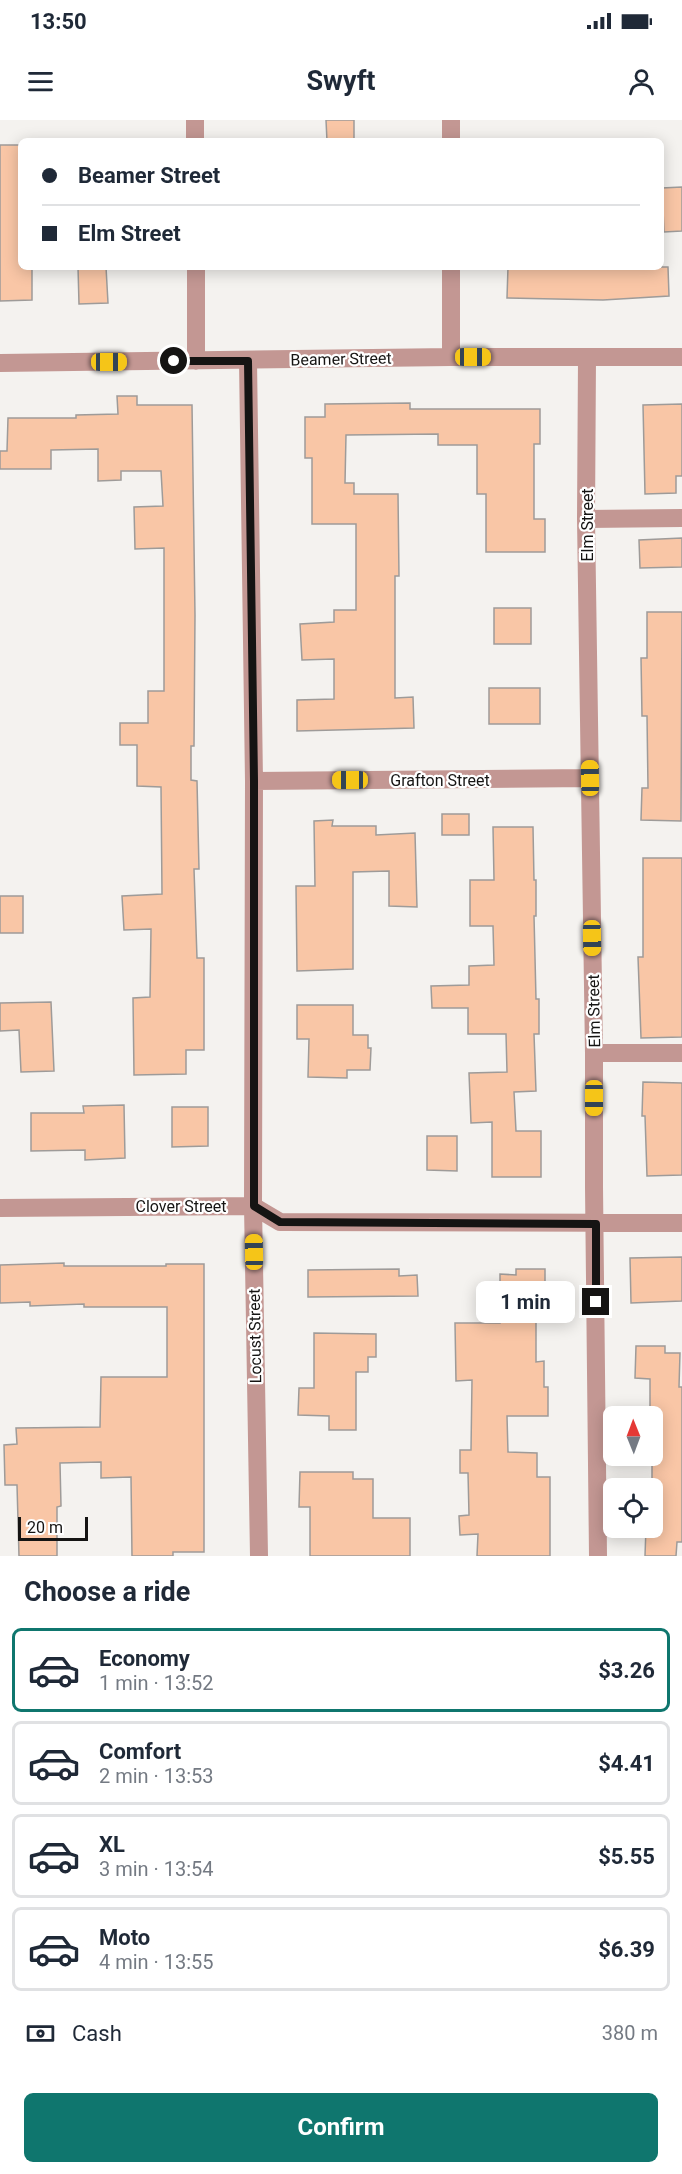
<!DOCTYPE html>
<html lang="en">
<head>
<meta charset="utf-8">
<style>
  :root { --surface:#fff; --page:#f6f6f7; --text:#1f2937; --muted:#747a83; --line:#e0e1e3; --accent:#0f766e }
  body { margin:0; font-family:Roboto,sans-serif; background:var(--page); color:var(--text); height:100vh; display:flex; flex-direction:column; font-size:22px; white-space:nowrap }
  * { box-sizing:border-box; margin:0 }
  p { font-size:20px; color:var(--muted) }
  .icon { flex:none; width:33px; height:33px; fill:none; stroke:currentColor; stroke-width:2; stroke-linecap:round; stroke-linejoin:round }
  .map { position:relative; height:1436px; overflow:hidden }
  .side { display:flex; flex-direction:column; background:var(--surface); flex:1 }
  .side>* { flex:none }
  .guide { position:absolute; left:18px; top:18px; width:646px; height:132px; border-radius:9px; box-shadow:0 3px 15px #0003; display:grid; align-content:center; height:132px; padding:0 24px; background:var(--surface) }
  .needle { width:39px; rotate:359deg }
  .controls { position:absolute; left:603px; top:1286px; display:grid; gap:12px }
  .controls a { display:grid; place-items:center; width:60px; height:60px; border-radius:9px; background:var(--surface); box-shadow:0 3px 15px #0003; font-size:30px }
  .scale { position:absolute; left:18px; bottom:15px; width:70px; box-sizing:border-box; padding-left:6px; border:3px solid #151413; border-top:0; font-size:16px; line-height:21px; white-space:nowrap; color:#151413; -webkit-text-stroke:4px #fff; paint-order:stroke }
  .end { position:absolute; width:27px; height:27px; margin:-14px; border:8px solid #151413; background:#fff; box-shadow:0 0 0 3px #fff }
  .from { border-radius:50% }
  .bubble { position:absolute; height:42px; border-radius:9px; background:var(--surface); box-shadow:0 3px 15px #0003; font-size:20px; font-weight:700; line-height:42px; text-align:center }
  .car { position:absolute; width:18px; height:36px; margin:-18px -9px; border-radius:8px; box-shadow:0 0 4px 2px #0007; background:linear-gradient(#f5c518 24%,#345 0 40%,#f5c518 0 76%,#345 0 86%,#f5c518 0) }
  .guide b { display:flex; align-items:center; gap:21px; height:57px; font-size:22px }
  .guide b+b { border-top:2px solid var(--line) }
  .guide i { width:15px; height:15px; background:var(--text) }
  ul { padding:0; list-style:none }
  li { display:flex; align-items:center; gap:18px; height:84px; margin:0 12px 9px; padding:0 12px; border:3px solid var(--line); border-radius:9px }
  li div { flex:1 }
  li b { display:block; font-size:22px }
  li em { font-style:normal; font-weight:700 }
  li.on { border-color:var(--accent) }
  li>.icon { width:54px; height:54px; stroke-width:1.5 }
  h2 { padding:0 24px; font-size:27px; line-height:72px }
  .pay { display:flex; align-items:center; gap:15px; height:66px; padding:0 24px; font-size:22px }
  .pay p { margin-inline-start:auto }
  .primary-button { display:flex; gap:12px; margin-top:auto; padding:12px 24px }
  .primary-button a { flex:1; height:69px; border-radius:9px; background:var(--accent); color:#fff; font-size:24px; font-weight:700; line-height:69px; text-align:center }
  .status { display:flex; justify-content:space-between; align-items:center; height:42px; padding:0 30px; background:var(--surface); direction:ltr }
  .status svg { height:16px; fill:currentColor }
  header { display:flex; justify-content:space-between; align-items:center; height:78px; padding:0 24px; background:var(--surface); font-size:27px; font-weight:700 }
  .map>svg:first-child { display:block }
  .building { fill:#f9c6a6; stroke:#9e9b99; stroke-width:1.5 }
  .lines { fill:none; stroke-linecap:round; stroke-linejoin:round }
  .minor { stroke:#c39793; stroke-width:18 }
  .route { stroke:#151413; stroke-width:8 }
  .labels { text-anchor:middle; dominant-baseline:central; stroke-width:4.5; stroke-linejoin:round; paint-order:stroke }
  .street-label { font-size:16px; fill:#151413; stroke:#fff }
</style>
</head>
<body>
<div class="status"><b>13:50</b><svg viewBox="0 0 49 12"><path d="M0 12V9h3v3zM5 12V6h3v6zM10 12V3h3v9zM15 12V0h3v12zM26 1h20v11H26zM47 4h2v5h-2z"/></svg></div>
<header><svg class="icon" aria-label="menu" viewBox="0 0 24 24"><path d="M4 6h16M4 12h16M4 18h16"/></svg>Swyft<svg class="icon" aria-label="person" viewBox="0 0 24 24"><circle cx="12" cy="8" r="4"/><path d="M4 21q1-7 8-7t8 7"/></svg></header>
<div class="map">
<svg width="682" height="1436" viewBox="0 0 682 1436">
  <rect width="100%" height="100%" fill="#f4f2ef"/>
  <!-- building -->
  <path class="building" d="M326,0H354V21H327Z
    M0,25H21V147H32V180L0,181Z
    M682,67V111L664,112L662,68Z
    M78,147H106L108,183L79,184Z
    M508,147H668L669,176L603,180L507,178Z
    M117,276H137V285H192L195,495L194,626H191V660L197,661L199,749H194L197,838H204V930H186V954L134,955L133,878L150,877L151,809L124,810L122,776L162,774L161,667L137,666V625H120V603H148V571H164V428L135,429L134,387L163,386L161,351H121V360L98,361V329L51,330V349H0V331H7L8,298H76V295L118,294Z
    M410,283V289H540V324H534V399H545V432H486V374H477V325H438V314L346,315L345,363H354V374H398L399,456H395V578L413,577L414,608L297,611V580L334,579V539L302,540L300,504L334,502V490H356V404H312V338H305V297H325V284Z
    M682,284V356H676V373L645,374L643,285Z
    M682,418V447L640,448L639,420Z
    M494,488H531V524H494Z
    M647,492H682L681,701L641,700L642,668H648L647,596H642L641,538H647Z
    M489,568H540V604H489Z
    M442,694H469V715H442Z
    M333,700L332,706H376V715L415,713L417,787L389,786V751L353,752V849L297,851L296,766H315L314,701Z
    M493,707H533L534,760H536V796H534L536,879H539V914H534L536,971L514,972L516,1011H541V1057H492V1002L471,1003L469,953L507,952L506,914H468V888H432L431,866L469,865V846L494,845L493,806H470V760H494Z
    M643,738H682V917L641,918L638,837H643Z
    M0,776H23V813H0Z
    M51,882L54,951L21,952L19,910L0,911V883Z
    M297,885H353V915H368V928H371L370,950H347V958L308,957L309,919H297Z
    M643,962L682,963V1055L647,1056L645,996H642Z
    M124,985L125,1038L85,1040V1030L31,1031V993H84L83,986Z
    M172,987H208V1026L172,1027Z
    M427,1016H457V1051L427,1050Z
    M682,1137V1181L631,1183L630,1138Z
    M64,1143V1146H166V1144H204V1432H173V1436H132L131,1357L101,1358V1342L60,1343L61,1386L57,1387V1436H19L17,1365H5L4,1325L17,1324L16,1308L100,1307L101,1257H167V1187H84V1184L30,1186V1182L0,1183V1145Z
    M399,1149V1156L417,1155L418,1176L308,1177V1150Z
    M516,1149H545V1184H536V1242L544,1241V1267H548V1296H507L508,1332L537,1333V1357H550V1436H477L478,1414L460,1415L459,1396L469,1395L468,1353H460V1330H471L472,1260L456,1261L455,1203H500V1154L516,1155Z
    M314,1213L376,1214V1237H368V1252H356V1310H329V1296L298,1295L299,1268H314Z
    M636,1226H665V1233H680L679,1267H682V1422H677L676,1436H645L646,1407H652V1296H650V1259L635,1258Z
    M300,1352H353V1359H373V1398H410V1436H310V1387H299Z"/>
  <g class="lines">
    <!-- minor -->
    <path class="minor" d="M195,0V21
      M451,0V21
      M196,147V241
      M451,237V147
      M587,238L586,399L594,933V1067L598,1436
      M248,241L254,661L253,1086L259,1436
      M0,243L451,237H682
      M586,399L682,398
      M254,661L590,658
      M594,933H682
      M0,1088L253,1086L280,1102L682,1103"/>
  </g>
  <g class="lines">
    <!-- route -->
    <path class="route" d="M174,241H248L254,661V1086L280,1102L596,1104V1182"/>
  </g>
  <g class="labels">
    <!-- street labels -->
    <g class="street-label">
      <text transform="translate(341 239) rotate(-1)">Beamer Street</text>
      <text transform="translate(587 405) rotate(-90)">Elm Street</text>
      <text x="440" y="660">Grafton Street</text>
      <text transform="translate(594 891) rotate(-91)">Elm Street</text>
      <text x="181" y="1086">Clover Street</text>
      <text transform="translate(255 1216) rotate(-91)">Locust Street</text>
    </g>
  </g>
</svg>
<div class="controls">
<a><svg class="needle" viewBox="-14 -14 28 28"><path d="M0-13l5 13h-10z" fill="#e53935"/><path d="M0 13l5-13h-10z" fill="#747a83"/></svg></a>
<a><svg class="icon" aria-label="locate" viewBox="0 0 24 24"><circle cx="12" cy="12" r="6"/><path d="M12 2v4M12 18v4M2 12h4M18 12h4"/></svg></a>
</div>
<div class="scale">20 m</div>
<i class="end from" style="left:174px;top:241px"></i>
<i class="end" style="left:596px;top:1182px"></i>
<div class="bubble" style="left:476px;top:1161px;width:99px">1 min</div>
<i class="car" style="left:473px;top:237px;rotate:90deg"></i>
<i class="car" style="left:109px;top:242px;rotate:90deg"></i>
<i class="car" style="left:590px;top:658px;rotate:359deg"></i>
<i class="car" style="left:350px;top:660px;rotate:270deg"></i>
<i class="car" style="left:592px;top:818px;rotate:179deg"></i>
<i class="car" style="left:594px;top:978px;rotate:180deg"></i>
<i class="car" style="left:254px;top:1132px;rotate:359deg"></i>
<div class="guide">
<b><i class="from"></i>Beamer Street</b>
<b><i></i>Elm Street</b>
</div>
</div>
<section class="side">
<h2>Choose a ride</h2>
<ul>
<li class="on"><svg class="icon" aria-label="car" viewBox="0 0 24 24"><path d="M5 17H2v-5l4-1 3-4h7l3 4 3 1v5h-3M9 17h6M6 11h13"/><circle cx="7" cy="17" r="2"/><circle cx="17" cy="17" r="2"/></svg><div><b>Economy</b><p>1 min · 13:52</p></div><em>$3.26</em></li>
<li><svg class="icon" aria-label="car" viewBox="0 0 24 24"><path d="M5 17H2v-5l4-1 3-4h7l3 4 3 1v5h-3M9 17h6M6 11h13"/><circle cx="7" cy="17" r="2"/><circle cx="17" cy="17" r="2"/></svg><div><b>Comfort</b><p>2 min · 13:53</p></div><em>$4.41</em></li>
<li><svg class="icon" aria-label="car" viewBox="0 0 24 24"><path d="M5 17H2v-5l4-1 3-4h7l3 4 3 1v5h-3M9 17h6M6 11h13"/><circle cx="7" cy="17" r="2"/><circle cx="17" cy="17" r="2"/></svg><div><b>XL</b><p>3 min · 13:54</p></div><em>$5.55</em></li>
<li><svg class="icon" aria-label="car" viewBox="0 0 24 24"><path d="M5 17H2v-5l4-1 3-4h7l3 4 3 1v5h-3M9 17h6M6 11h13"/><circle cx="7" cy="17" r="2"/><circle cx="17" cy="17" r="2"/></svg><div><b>Moto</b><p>4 min · 13:55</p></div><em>$6.39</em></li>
</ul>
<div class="pay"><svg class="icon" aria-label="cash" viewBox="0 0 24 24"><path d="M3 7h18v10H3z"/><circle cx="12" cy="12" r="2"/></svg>Cash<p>380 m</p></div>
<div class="primary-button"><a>Confirm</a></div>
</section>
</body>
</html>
